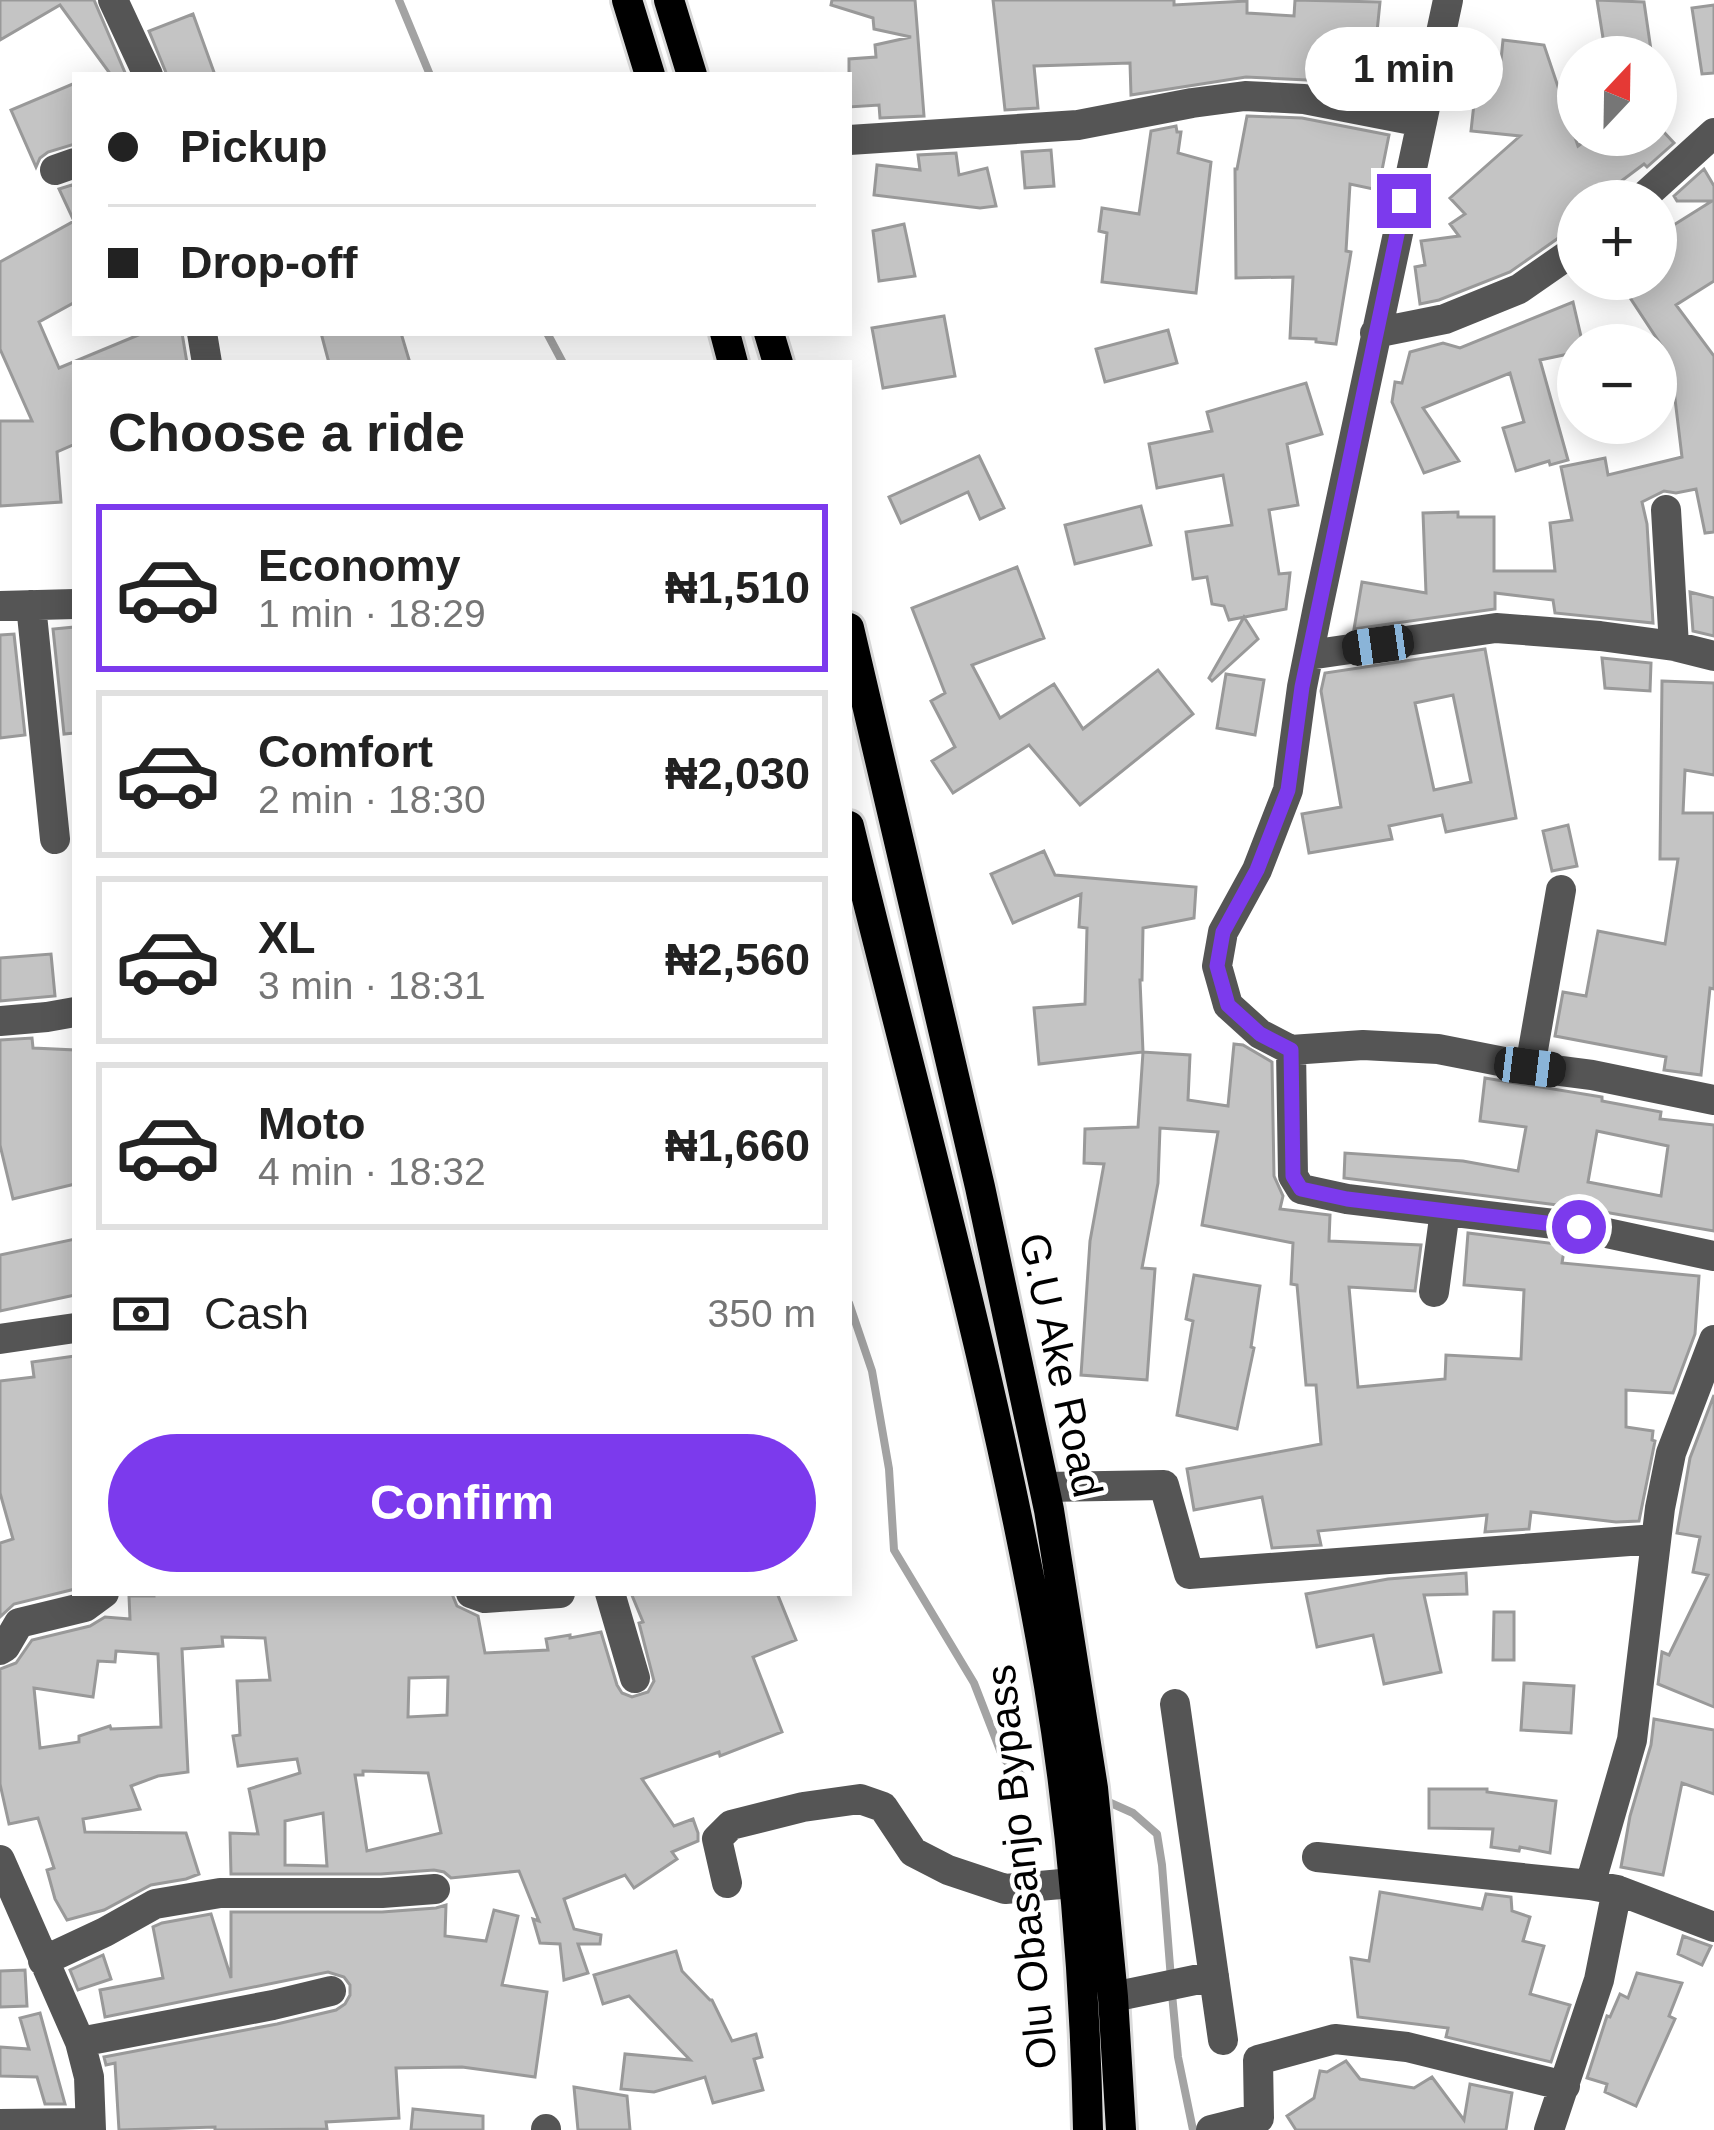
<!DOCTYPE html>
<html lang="en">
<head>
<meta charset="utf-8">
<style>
  :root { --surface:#fff; --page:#f6f6f6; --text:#222; --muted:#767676; --line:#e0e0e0; --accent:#7c3aed }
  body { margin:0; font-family:Helvetica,sans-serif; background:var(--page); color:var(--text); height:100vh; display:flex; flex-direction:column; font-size:45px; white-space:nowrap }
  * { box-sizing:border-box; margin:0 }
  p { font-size:39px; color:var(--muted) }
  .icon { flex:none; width:66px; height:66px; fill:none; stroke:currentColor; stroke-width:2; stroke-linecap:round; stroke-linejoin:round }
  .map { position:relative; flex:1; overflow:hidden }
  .sheet { position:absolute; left:72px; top:360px; width:780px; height:1236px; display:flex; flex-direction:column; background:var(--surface); border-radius:0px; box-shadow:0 6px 30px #0003 }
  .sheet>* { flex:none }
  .hud { position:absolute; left:72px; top:72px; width:780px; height:264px; border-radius:0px; box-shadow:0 6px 30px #0003; display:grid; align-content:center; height:264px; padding:0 36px; background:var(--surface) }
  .needle { width:78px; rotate:22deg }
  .tools { position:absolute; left:1557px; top:36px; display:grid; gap:24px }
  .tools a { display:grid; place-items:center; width:120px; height:120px; border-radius:50%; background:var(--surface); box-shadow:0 6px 30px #0003; font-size:60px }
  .end { position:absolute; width:54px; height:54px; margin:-27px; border:15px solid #7c3aed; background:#fff; box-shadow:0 0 0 6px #fff }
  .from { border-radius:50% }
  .bubble { position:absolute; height:84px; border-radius:42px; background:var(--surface); box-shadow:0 6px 30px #0003; font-size:39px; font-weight:600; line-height:84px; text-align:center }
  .car { position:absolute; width:36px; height:72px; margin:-36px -18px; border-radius:15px; box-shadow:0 0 9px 3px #0007; background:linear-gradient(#222 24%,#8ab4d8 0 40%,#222 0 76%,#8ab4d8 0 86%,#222 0) }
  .hud b { display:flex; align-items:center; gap:42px; height:114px; font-size:45px }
  .hud b+b { border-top:3px solid var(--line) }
  .hud i { width:30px; height:30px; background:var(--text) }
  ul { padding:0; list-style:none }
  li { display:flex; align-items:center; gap:36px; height:168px; margin:0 24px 18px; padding:0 12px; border:6px solid var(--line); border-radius:0px }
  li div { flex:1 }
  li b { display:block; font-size:45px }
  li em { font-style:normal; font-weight:600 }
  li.active { border-color:var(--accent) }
  li>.icon { width:108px; height:108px; stroke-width:1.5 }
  h2 { padding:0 36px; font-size:54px; line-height:144px }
  .pay { display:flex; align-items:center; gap:30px; height:132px; padding:0 36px; font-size:45px }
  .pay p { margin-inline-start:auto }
  .action { display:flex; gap:24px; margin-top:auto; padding:24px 36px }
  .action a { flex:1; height:138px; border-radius:72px; background:var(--accent); color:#fff; font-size:48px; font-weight:600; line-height:138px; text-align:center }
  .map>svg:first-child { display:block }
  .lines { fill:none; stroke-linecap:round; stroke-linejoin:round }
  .stream { stroke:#a3a3a3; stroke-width:8 }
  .building { fill:#c4c4c4; stroke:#999; stroke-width:3; fill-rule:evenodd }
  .major-casing { stroke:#dbdbdb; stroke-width:36 }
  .minor { stroke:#555; stroke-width:30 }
  .major { stroke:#000; stroke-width:30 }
  .route { stroke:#7c3aed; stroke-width:15 }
  .labels { text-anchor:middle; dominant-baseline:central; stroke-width:9; stroke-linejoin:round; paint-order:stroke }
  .street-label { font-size:42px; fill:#000; stroke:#fff }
</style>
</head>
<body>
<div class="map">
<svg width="1714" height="2130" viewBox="0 0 1714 2130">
  <rect width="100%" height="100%" fill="#fff"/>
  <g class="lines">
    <!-- stream -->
    <path class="stream" d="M399,0L430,75
      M547,333L563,363
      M849,1303L872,1371L889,1469L894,1550L974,1683L1003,1758L1022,1776
      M1104,1800L1133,1813L1157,1834L1162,1865L1171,1979
      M1172,1994L1178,2057L1193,2130"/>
  </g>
  <!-- building -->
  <path class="building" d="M0,0H94L126,75H111L60,5L0,40Z
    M832,0H915L924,116L880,118L879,105L849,107V59L876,57L875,45L911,37L874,29L873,18L831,5Z
    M993,0H1174V5L1247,1V13L1294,16L1295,0L1380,2L1374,62L1411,75L1403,98L1307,80L1246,77L1131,95L1130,63L1034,66L1038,108L1005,110Z
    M1597,0L1644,2L1652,57H1606Z
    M1714,5V73L1702,74L1692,8Z
    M193,14L215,75H167L149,31Z
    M1503,40L1544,45L1578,146L1593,135H1656L1661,129L1674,143L1647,167L1644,164L1608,191L1616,201H1578V229L1567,232L1510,272L1439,300L1420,304L1415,267L1425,265L1421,241L1459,236L1450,224L1465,214L1450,198L1520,136L1471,131L1479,58L1501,60Z
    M75,83V144L48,152L40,158L36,167L11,110Z
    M1247,116L1302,118L1389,135L1378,190L1350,184L1346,251L1351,252L1336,344L1316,342V339L1290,338L1293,277L1236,278L1235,169H1237Z
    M1176,126L1177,132H1181L1178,153L1211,162L1196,293L1102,282L1107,233L1099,231L1102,208L1139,214L1151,131Z
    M1051,150L1054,186L1025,188L1022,152Z
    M956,153L959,175L987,168L996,206L980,208L874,195L877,165L920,170L918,155Z
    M1704,169L1714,186V281L1676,305L1714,356V532L1705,533L1696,489L1676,493L1664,491L1642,502L1647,524L1653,623L1555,613L1553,600L1495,593V609L1354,629L1362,582L1426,593L1423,513L1458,512V517H1494V571H1555L1550,523L1572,520L1561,467L1605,458L1608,475L1682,457L1672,374L1656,386V357L1665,351L1623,287L1634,279H1656V236L1712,201H1677L1674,196Z
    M75,184V302L39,322L59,368L143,333H182L187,363H75V444L57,452L61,502L0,506V421H32L0,349V262L74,221L59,189Z
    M904,224L915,276L879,281L873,231Z
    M1573,302L1583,345H1578V352L1540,360L1568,460L1550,465L1549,461L1516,471L1503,428L1524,422L1510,373L1423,408L1459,461L1424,473L1392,402L1395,382L1402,383L1410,352L1443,343L1460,348Z
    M944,316L955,376L883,388L872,328Z
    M1168,330L1177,363L1105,382L1096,349Z
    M321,333H401L410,363H329Z
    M1306,383L1322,434L1287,444L1298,505L1269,510L1279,574L1290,573L1286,609L1229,620L1224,606L1212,604L1207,577L1193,579L1186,532L1232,525L1223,475L1157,488L1149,444L1212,431L1207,412Z
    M979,456L1004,508L980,519L968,492L901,523L889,497Z
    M1141,506L1151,545L1075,564L1065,525Z
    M1017,567L1044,638L972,665L1000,718L1054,684L1083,729L1158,670L1193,714L1080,805L1029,745L953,793L932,761L955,747L931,701L945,693L912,608Z
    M1690,592L1714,598V636L1693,631Z
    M1244,617L1258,639L1212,681L1209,678Z
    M75,627V733L64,734L53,629Z
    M14,634L25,735L0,738V635Z
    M1485,649L1516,818L1446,832L1442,815L1389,826L1392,839L1309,853L1302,814L1341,807L1321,691L1325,673ZM1453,695L1471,782L1434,790L1415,703Z
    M1602,658L1651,663L1650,691L1605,688Z
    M1226,674L1264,680L1255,735L1217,728Z
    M1662,681L1714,683V775L1685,770L1683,813H1714V989L1710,988L1701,1075L1664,1070L1666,1057L1555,1036L1563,992L1586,996L1598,931L1665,944L1678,859H1660Z
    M1568,825L1577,866L1552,871L1543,831Z
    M1044,851L1055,875L1196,887L1194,918L1143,928L1142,980H1140L1143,1052L1039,1064L1034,1008L1085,1004L1087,928L1079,927L1081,894L1013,923L991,874Z
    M51,954L55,996L0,1001V958Z
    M32,1038L33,1048L75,1050V1184L13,1199L0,1145V1040Z
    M1234,1044L1243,1045L1272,1062L1274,1176L1283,1196L1280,1209L1330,1215L1329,1241L1421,1245L1415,1291L1349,1287L1358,1387L1445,1379L1446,1355L1521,1359L1524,1290L1464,1285L1468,1233L1565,1245L1562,1263L1699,1276L1695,1334L1673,1393L1626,1390V1427L1653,1431L1652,1440L1655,1441L1639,1521L1616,1522L1531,1512L1529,1529L1485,1532L1487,1515L1318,1531L1321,1545L1272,1548L1262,1497L1194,1510L1187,1469L1321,1444L1316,1385H1306L1297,1285L1291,1284L1293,1243L1202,1225L1218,1132L1160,1128L1158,1183L1142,1268L1155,1269L1147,1380L1081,1375L1090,1241L1104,1164L1084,1163L1085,1129L1138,1127L1143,1052L1190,1055L1188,1100L1228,1106Z
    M1485,1078L1602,1097V1101L1661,1112L1660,1119L1714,1125V1231L1581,1208L1344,1178L1345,1153L1463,1161L1518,1171L1526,1127L1480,1121ZM1597,1131L1668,1146L1661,1196L1588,1182Z
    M75,1239V1295L0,1311V1255Z
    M1194,1275L1260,1286L1251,1347L1254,1348L1237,1429L1177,1415L1193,1321L1186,1319Z
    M75,1356V1589L14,1604L0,1617V1543L13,1539L0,1493V1381L34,1377L32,1362Z
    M1714,1395V1707L1658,1684L1662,1652L1669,1655L1708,1575L1693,1572L1700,1537L1677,1533L1690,1458Z
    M1466,1573L1467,1594L1424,1595L1441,1672L1384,1684L1373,1635L1317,1647L1306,1594L1388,1579Z
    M154,1593H448L452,1594L457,1606L478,1616L485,1653L548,1650L546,1639L570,1635V1638L601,1632L617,1685L622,1693L632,1697L648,1692L654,1681L639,1623L643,1622L631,1593H777L796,1640L753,1657L782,1732L720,1756L719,1752L642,1779L674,1826L693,1819L698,1833V1841L672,1852L677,1859L634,1888L625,1875L564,1899L574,1929L601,1935L600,1944H578L588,1973L564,1980L560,1944L540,1943L533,1919L539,1921L519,1871L451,1878L444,1872L434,1870L381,1874H231L230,1833L258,1834L249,1789L300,1773L297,1759L238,1766L233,1736L240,1735L237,1681L270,1680L265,1638L222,1637L223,1646L182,1649L188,1772L158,1776L131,1786L140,1809L83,1819L85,1832L186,1833L199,1874L186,1879L151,1885L104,1910L67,1920L55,1899L47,1870L54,1868L38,1818L9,1824L0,1784V1669L16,1663L32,1640L90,1626L105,1617L130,1619L129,1596H154ZM116,1651L158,1654L161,1727L111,1729L110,1726L79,1736V1742L40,1748L34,1688L93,1697L98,1661L115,1662ZM448,1677L447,1715L408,1717L409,1678ZM363,1771L428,1773L441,1833L367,1851L355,1775H363ZM323,1813L327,1866L285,1865V1821Z
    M1494,1612H1514V1660H1493Z
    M1524,1683L1574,1686L1571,1733L1521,1730Z
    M1654,1719L1714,1730V1794L1682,1783L1663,1875L1621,1867L1630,1816L1651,1745Z
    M1429,1789H1487V1792L1556,1801L1550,1853L1520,1847L1519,1851L1491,1847L1493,1829L1429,1828Z
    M1380,1892L1482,1909L1486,1894L1511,1897L1512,1911L1530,1917L1523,1941L1544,1946L1530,1994L1570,2005L1551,2062L1446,2037L1448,2028L1358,2017L1351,1958L1369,1961Z
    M446,1905L445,1936L486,1941L494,1910L518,1916L502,1985L547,1992L535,2077L462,2067L396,2068L399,2118L326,2122L327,2129L215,2130V2127L119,2130L115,2063L106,2065L104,2057L277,2024L336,2010L345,2004L350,1995V1985L344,1977L328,1972L105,2017L100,1990L163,1978L153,1927L162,1923L211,1914L231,1978V1912H382L436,1908Z
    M1683,1936L1711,1946L1702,1965L1678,1954Z
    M676,1951L682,1971L710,2000H712L732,2041L756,2034L762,2057L754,2059L763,2090L713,2103L705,2077L654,2092L621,2089L625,2054L690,2060L629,1996L603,2004L594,1975Z
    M103,1955L111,1979L78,1990L70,1970Z
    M25,1970L27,2006L0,2007V1971Z
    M1637,1973L1682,1983L1669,2016L1675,2019L1636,2106L1605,2092L1607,2084L1587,2078L1607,2016L1610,2017L1620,1994L1628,1998Z
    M40,2013L65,2104H45L37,2077L0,2076V2047L29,2049L20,2018Z
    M1346,2061L1360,2079L1414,2088L1432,2077L1464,2120L1470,2084L1512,2093L1506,2130H1296L1287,2116L1314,2098L1320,2071L1327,2072Z
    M574,2087L627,2096L630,2130H578Z
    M413,2109L483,2116V2130H411Z"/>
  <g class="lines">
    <!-- major casing -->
    <g class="major-casing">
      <path id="major" d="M627,0L650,75
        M669,0L692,75
        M725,333L733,363
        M769,333L778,363
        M849,628L980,1187L1049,1510L1093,1788L1113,1997L1121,2130
        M849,826C919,1112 1000,1396 1049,1686C1073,1832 1085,1982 1088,2130"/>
    </g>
    <!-- minor -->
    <path class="minor" d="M113,0L148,75
      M1448,0L1318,607L1302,687L1288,790L1257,870L1223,932L1217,966L1228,1005L1260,1034L1291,1050L1363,1045L1438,1049L1530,1067L1592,1075L1714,1100
      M849,140L1078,125L1192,103L1245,96L1304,99L1422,122
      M55,170L75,163
      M1639,201L1714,133
      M202,333L207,363
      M1375,333L1445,319L1519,289L1578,248
      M1666,510L1674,646
      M31,605L55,839
      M0,606L75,604
      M1309,655L1496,628L1600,636L1674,646L1714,656
      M0,1021L47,1017L75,1012
      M1291,1050L1293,1176L1301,1189L1347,1199L1579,1227L1714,1256
      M1530,1067L1561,890
      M1434,1292L1445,1211
      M0,1339L75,1328
      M1045,1487L1164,1485L1189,1574L1656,1539
      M471,1593L485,1598L560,1593
      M610,1593L635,1678
      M0,1650L5,1647L19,1623L85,1607L104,1593
      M1175,1704L1223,2040
      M1317,1857L1590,1885L1617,1890L1714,1927
      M0,1860L80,2042L89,2077L91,2130
      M727,1883L717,1839L731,1825L803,1807L860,1799L883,1807L913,1852L948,1870L1005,1889L1073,1883
      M1590,1885L1632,1740L1660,1508L1671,1453L1714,1340
      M43,1961L105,1932L155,1904L220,1893H382L435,1889
      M1113,1997L1214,1976
      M80,2042L273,2005L331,1991
      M0,2124L90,2123
      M546,2129V2130
      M1211,2130L1259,2118L1258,2060L1335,2039L1407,2047L1565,2086
      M1549,2130L1599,1980L1617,1890"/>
    <!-- major -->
    <use href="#major" class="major"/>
  </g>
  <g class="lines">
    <!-- route -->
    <path class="route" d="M1404,201L1302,687L1288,790L1257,870L1223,932L1217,966L1228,1005L1260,1034L1291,1050L1293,1176L1301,1189L1347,1199L1579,1227"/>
  </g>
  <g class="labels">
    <!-- street labels -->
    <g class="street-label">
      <text transform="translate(1061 1365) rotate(78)">G.U Ake Road</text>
      <text transform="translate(1021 1867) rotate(-96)">Olu Obasanjo Bypass</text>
    </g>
  </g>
</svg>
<div class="tools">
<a><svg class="needle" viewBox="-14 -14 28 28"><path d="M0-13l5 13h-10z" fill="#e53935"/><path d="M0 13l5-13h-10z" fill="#767676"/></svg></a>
<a>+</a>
<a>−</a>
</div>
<i class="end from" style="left:1579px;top:1227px"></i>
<i class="end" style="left:1404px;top:201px"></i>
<div class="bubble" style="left:1305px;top:27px;width:198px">1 min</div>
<i class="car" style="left:1378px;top:645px;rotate:262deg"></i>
<i class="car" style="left:1530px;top:1067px;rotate:97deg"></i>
<div class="hud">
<b><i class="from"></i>Pickup</b>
<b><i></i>Drop-off</b>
</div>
<section class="sheet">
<h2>Choose a ride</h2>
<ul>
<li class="active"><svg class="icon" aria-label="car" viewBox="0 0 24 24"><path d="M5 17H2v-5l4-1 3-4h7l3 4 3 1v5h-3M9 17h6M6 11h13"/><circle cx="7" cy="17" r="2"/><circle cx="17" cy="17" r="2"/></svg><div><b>Economy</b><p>1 min · 18:29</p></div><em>₦1,510</em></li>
<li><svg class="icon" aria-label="car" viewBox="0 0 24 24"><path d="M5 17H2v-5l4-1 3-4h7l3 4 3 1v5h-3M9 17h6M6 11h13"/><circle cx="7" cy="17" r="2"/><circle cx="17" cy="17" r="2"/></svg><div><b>Comfort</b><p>2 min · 18:30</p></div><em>₦2,030</em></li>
<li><svg class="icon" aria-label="car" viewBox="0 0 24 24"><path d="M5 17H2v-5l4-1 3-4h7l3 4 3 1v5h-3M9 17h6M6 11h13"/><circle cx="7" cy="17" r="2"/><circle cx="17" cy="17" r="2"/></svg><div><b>XL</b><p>3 min · 18:31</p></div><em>₦2,560</em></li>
<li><svg class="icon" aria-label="car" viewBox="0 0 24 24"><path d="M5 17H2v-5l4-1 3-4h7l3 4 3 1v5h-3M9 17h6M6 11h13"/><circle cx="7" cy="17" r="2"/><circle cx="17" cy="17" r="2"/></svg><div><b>Moto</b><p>4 min · 18:32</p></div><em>₦1,660</em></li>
</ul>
<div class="pay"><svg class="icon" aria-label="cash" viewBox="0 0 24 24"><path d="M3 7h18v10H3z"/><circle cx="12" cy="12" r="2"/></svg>Cash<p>350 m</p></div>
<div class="action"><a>Confirm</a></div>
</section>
</div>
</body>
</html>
